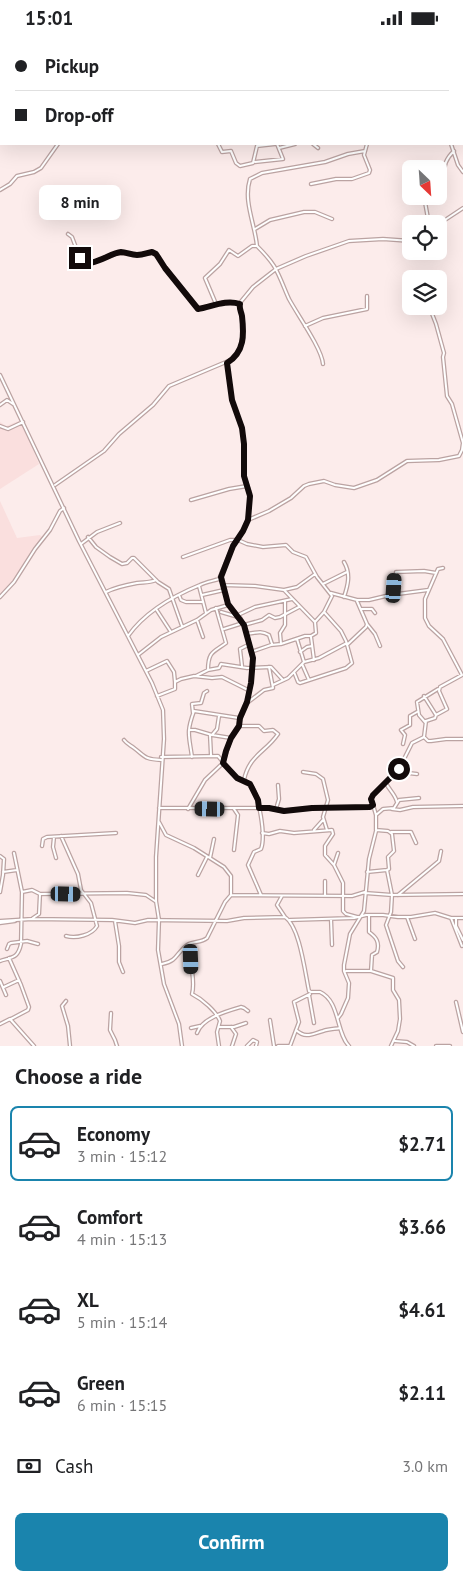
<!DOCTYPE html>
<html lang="en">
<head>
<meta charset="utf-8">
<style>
  :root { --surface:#fff; --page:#f2f2f2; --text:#202124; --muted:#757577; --line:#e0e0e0; --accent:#1a84ad }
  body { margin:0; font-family:"PT Sans",sans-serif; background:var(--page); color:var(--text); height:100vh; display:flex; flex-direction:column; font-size:19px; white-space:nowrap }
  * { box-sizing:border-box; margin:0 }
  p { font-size:16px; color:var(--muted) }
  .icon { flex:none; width:28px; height:28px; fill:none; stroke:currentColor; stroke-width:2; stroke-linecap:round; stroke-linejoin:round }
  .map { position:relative; height:1011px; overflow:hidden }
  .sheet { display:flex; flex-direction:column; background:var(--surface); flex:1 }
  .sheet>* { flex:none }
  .hud { position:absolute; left:0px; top:0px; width:464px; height:110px; box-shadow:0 5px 20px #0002; display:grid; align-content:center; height:110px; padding:0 15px; background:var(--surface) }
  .needle { width:32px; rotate:155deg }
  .controls { position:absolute; left:402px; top:125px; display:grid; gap:10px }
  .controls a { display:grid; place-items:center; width:45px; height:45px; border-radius:8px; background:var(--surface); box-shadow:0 5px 20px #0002; font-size:25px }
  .end { position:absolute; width:22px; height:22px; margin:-11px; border:6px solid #120a0a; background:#fff; box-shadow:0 0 0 2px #fff }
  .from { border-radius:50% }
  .bubble { position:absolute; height:35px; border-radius:8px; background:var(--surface); box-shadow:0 5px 20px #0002; font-size:16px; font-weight:800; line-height:35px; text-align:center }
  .car { position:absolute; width:15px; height:30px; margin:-15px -8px; border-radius:6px; box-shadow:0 0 4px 1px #0007; background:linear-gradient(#222 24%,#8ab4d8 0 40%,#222 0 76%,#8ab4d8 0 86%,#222 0) }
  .hud b { display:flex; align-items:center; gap:18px; height:48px; font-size:19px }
  .hud b+b { border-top:1px solid var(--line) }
  .hud i { width:12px; height:12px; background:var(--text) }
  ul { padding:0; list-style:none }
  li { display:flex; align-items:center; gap:15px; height:75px; margin:0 10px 8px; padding:0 5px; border:2px solid transparent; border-radius:8px }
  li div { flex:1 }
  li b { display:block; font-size:19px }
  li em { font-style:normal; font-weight:800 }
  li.selected { border-color:var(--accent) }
  li>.icon { width:45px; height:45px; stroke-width:1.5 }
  h2 { padding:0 15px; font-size:22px; line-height:60px }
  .pay { display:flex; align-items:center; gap:12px; height:55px; padding:0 15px; font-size:19px }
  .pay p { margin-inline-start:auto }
  .action { display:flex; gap:10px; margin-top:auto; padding:10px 15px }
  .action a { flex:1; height:58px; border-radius:8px; background:var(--accent); color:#fff; font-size:20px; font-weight:800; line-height:58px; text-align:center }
  .status { display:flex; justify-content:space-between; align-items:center; height:35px; padding:0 25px; background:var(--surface); direction:ltr }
  .status svg { height:14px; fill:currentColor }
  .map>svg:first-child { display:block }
  .built { fill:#fadfde }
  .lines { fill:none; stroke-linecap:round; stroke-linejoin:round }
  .street-casing { stroke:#bba3a2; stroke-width:4.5 }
  .street { stroke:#fff; stroke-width:2 }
  .route { stroke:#120a0a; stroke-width:6 }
</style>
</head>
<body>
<div class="status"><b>15:01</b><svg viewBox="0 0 49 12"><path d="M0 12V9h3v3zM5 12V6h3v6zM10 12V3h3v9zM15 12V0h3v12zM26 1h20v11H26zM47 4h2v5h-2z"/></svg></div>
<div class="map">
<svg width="463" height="1011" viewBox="0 0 463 1011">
  <rect width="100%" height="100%" fill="#fceceb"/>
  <!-- built -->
  <path class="built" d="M21,385L39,429L0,454V387L6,391Z
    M0,466L17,503L40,500L44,504L22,538L0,563Z"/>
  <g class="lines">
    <!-- street casing -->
    <g class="street-casing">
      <path id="street" d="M157,0V1
        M273,0L274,1
        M393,0V1
        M358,1L359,0
        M0,4L1,2
        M218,109L222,117L231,116L236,128L240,131L253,128L257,111L275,109
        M313,109L318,113
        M451,109L458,130L463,137
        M279,113L295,109
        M255,127L283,124L277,109
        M311,149L336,144H352L369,138L370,135L364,120L367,109
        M439,151C449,140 438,131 454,116
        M0,155L10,149L17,141L34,137L41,133L58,109
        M427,161L425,167L429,189
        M432,189L445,185L463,173
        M255,194L270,185L304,177H315L332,184
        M68,199L72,202L80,223L83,227H95L118,218L139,220L152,217L156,219L165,233L198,273C211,272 226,264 239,269
        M257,211C255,189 243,166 250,144L262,138L325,127L348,119L365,116
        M216,269L205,243L220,229L229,215L238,221L252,211H257C263,217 269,223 274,231C280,241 284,253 289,264C297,279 322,314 323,329
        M429,271L436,289L444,318L443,322L447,361L452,369L463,408
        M305,291L323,283L367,274V261
        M227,328L232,365L242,393L244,409V441L250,458L248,484
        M0,340L79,506L152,648L163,675L164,704L156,822V866L159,885L158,915L164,949L179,989L182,1011
        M0,370L7,365L13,369
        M0,391L8,394L23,387
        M55,450L104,416L119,399L153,370L169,351L233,324C245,311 243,297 242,281C241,276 239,274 239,269L253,252L276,234L306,221L349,206L383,204L411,206
        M191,465L229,454L247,451
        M88,502L96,512L110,522L122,529L127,528L132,523H134L158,547L169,554L182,591
        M81,509L97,497L120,488
        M183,522L230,505H238L247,509L263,512L286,510L293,517L306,522L317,542L332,561L324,577L315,587L316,598L311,601H305L281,609L271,610L251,617
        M344,527C351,539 348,550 344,562
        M323,549L347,537
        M223,550L255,551L284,555L315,587
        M199,551L206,578
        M284,555L297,552L315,539
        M106,557C116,552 126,550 137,548C144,547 149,548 156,545
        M331,558L357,565H369L390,560L428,555
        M179,560L181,565L186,567H203
        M202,560L224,555
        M394,560L396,537L424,536L436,538
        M0,562L14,547L35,514L50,495L60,476L64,473
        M156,574L171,597
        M361,574H372L375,578
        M221,577L238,582
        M238,580L255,572L292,564
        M197,585L203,602
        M367,589L375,599L380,611
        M244,590L262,585L269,580L275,583L280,582L299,572
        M224,594L243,588
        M247,599C256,598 260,595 269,600L272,609
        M128,601C145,577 173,561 200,550C206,547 213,546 219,544L233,511L243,496L248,485L269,476L291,463L304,451L309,449L324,446L335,450L354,453L377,445L407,426L439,425L459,421L462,415L463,408
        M311,602L314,625
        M297,604L304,627
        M281,609L280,598L285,590V566
        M347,610L366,592L367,589L357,566
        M300,617L307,612L312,611
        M138,620L161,602L197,585L211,575L228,570
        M302,629L309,645
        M242,631L240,614L248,610
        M208,635C208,616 214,617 226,608L216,573
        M146,636L167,626L174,637L175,647
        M294,637L298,647L300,648L346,633L352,628L346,606L341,596L324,577
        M196,641L208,635L219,633L221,629L247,633L271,632L283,645
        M273,650L288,643L304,627L319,623L347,608
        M157,661L175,654V647L181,644L194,641L212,643L222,642L248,655
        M424,661L436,680
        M247,668L264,655L273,653L269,632
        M193,678L192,669L201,668L204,658L207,656
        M425,687L419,680L417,667L438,654
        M239,691H259L264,696L273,695L278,699C266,717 249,720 244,745
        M189,695H195L212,700L217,694L219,681
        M210,700L211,720
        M212,700L231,703
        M424,702L428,706H431L446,704H463
        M124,705C127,709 130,710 134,713C146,722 144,724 161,725
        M403,709L405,700L401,695L410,690V681L417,677
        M161,722L218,721C224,728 229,736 236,742C240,745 246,745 250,749C259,759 266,801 261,814L254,817L248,830L261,860
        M192,722C189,700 186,698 194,676L239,683
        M402,730L408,738L417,739
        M303,737L316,739L323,744L328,765L323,782L327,795
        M386,748C389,755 395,759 397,767
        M159,773H269L282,776L312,773L368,772L373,771
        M188,774L205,745L223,728L231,703L239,691L240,683L247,667L251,648L253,623L246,596L241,584L228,569L221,543
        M234,774L238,780L234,815
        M276,774L279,764L278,750
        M392,774L400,775L413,772L463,771
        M376,780L383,774L394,773L399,765L419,763
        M159,787L166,800L194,813L224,832L231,841V859
        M314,795L323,785
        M391,797H411L416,808
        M262,798L269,799L280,796L294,798L332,795L333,799L325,811V820L334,830
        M61,801L78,839L81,855L91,868L97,891C92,900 76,904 66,901
        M54,802L53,812L56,823
        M42,811L43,804L47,802L116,798
        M14,818L22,857L32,855L40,859L127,858L146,860L155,866
        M338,818L334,830L343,848V876L346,879L357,882
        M0,821L4,824L3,840L0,857
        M210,823L214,804
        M3,837L17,835
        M367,837L387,835
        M198,840L207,822
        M325,846V861
        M365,858L392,860L463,859
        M398,860L439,826L441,816
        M282,861L277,870L285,882
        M369,880V897C376,902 380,907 377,917L372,920L371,936
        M407,882L415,904
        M33,883L39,879L40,859
        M451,883L462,911
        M456,883V891L463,905
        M331,884L332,910
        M290,885L354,883L366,880H383L398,882H411L435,878L451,883H463
        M0,886L32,884L112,885L135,888L148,885L227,886L244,883L285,882C300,892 305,938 309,956L311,957H320C340,966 336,998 349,1011
        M115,886L119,911V927L123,937
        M0,888L15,886
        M186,912C191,923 195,948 192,959C202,964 216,976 220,986L217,997L219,1011
        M7,914L9,909L11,908L27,906L38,909
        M9,923L21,950L29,972L28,975L11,984
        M0,926C13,922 18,923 21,909L22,857
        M162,929C178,926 176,918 187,910C193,906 201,908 207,903L225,867L231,860L352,861L365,857
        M403,932L398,926L386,890L391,877L392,860L387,835L389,834L388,822L394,816L392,799L388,796L376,795V780L371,763L399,734L412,708L424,702L426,686L435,683L436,680L447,674L439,656L440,652L462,640L443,604L429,591L425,583V564L438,534L443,533
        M346,936H371L393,943V955L399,965L400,984L398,996L391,1011
        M0,946L6,960
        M4,952L19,945
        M309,960L314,988
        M66,966L62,971L68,991L70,1011
        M456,967L463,997
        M111,978L110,995L115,1005L117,1011
        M338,983L341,979L348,963L349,948L344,936V930L350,899L364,876L369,824L376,796
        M270,985L274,1011
        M0,989L10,984L34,1011
        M219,992H234L246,988
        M231,992L236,999L232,1011
        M191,993L200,991
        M296,995C306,1004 312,999 323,996C329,994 335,994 340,993
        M197,998C202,983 227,976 241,972L244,973L248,976
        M395,1006L407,1007L414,1011
        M247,1011L253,1005L257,1007L256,1011
        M278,1011H289
        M290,1011L299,987L294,967L310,959
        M436,1011H450"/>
    </g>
    <!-- street -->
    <use href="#street" class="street"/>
  </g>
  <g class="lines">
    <!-- route -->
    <path class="route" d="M80,223C89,236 109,218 121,217C126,217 131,220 137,220C143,220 147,218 152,217L156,219L165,233L198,274C211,272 226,264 240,269C239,274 241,276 242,281C244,299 245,317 227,328L232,365L242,393L244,409V441L250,461L248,485L243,496L233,511L221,542L228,569L244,590L253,623L251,648L247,667L240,683L239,691L231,703L226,716L223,728L237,743L250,749L258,765L259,773H269L284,776L312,773L370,772L373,770L371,764L373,760L399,734"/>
  </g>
</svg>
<div class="controls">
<a><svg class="needle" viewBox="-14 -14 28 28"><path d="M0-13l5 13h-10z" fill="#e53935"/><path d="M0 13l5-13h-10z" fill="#757577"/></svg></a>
<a><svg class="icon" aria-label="locate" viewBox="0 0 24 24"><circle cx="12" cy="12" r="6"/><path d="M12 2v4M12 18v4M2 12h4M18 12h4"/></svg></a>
<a><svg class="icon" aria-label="layers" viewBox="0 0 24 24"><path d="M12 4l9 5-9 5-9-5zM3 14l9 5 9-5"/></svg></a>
</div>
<i class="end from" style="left:399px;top:734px"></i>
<i class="end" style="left:80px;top:223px"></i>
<div class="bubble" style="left:39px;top:150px;width:82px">8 min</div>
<i class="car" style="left:394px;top:553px;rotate:4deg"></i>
<i class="car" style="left:210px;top:774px;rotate:271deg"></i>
<i class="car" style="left:66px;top:859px;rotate:91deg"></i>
<i class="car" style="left:191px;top:924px;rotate:178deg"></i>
<div class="hud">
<b><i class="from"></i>Pickup</b>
<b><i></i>Drop-off</b>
</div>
</div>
<section class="sheet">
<h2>Choose a ride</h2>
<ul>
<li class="selected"><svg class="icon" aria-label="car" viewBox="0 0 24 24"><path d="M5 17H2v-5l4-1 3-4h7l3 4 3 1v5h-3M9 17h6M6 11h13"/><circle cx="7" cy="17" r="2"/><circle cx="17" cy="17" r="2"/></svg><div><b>Economy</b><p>3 min · 15:12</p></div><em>$2.71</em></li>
<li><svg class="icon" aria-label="car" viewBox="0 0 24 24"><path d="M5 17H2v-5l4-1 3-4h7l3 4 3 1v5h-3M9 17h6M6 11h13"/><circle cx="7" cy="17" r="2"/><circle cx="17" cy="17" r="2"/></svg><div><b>Comfort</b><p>4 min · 15:13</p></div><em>$3.66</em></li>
<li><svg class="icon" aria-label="car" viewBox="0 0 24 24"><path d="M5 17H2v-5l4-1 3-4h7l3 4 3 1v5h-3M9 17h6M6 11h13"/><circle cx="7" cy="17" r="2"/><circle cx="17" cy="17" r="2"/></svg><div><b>XL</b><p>5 min · 15:14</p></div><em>$4.61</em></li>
<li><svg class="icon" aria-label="car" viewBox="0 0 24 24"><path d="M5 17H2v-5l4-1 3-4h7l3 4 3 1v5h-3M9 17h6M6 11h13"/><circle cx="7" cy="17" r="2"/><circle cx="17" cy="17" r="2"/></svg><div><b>Green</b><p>6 min · 15:15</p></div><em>$2.11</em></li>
</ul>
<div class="pay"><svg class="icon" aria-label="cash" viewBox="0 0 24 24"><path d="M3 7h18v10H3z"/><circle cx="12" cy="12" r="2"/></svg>Cash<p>3.0 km</p></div>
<div class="action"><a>Confirm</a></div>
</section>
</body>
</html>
